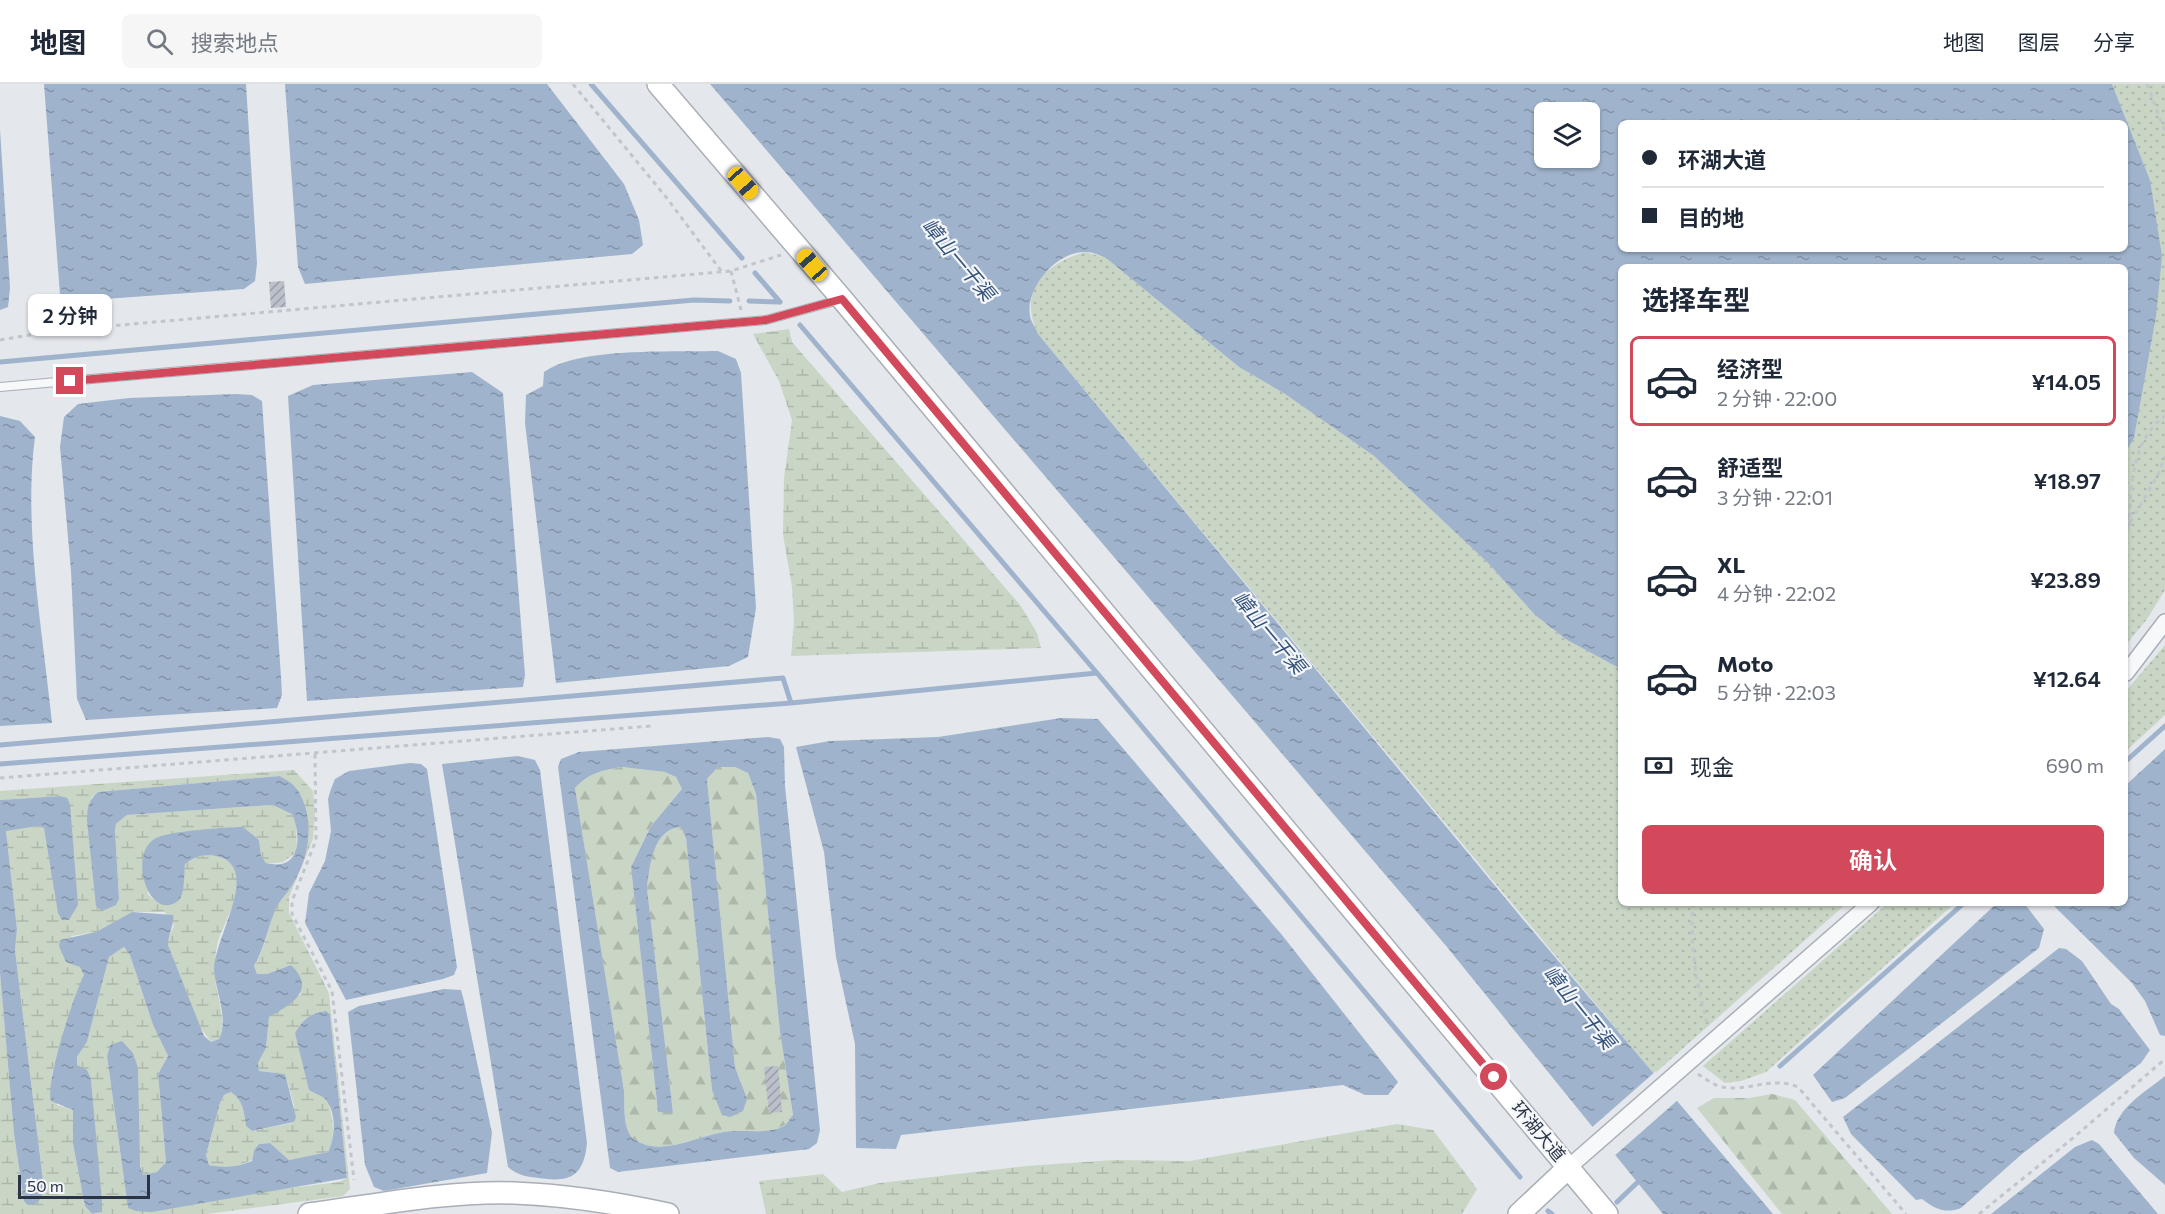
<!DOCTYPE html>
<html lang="zh">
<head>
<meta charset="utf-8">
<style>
  :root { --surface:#fff; --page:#f6f6f7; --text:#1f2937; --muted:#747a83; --line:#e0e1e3; --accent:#d1495b }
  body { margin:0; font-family:Commissioner,"Noto Sans SC",sans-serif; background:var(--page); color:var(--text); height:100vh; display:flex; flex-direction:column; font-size:22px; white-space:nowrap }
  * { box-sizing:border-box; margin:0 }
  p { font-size:20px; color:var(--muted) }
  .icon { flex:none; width:33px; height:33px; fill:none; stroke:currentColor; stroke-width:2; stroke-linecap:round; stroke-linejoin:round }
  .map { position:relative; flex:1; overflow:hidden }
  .panel { position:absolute; left:1618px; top:180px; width:510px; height:642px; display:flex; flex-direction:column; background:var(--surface); border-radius:9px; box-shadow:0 2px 4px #0004 }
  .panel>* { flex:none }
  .hud { position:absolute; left:1618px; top:36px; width:510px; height:132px; border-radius:9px; box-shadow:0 2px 4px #0004; display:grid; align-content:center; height:132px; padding:0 24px; background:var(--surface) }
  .buttons { position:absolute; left:1534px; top:18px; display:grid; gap:12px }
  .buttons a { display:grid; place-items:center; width:66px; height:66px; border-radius:9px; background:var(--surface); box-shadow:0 2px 4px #0004; font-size:30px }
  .scale { position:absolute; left:18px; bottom:15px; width:132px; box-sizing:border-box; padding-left:6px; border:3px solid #2b3445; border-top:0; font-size:16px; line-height:21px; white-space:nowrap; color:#2b3445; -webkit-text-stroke:4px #f4f6f9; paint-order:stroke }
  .end { position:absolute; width:27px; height:27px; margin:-14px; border:8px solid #d1495b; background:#fff; box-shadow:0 0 0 3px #fff }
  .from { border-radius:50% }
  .bubble { position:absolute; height:42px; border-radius:9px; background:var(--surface); box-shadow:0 2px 4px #0004; font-size:20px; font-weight:600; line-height:42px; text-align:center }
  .car { position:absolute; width:18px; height:36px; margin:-18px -9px; border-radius:8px; box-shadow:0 0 4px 2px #0007; background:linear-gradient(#f5c518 24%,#345 0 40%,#f5c518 0 76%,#345 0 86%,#f5c518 0) }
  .hud b { display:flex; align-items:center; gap:21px; height:57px; font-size:22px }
  .hud b+b { border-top:2px solid var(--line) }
  .hud i { width:15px; height:15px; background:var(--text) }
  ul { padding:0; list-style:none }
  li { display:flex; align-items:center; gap:18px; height:90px; margin:0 12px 9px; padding:0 12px; border:3px solid transparent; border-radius:9px }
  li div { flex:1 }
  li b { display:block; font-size:22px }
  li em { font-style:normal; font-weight:600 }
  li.on { border-color:var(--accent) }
  li>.icon { width:54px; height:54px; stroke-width:1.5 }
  h2 { padding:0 24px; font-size:27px; line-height:72px }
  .pay { display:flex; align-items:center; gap:15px; height:66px; padding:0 24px; font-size:22px }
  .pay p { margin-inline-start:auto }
  .cta { display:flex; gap:12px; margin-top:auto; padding:12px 24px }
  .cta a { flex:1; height:69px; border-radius:9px; background:var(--accent); color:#fff; font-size:24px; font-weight:600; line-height:69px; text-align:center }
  header { display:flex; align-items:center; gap:36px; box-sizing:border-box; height:84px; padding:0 30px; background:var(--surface); border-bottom:2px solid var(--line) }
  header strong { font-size:28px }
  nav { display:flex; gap:33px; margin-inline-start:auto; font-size:21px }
  .search { width:420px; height:54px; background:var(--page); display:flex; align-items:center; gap:15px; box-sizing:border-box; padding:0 21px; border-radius:9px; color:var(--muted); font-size:22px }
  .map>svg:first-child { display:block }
  .grass { fill:url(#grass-dots) }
  .forest { fill:url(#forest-firs) }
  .wetland { fill:url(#wetland-marsh) }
  .water { fill:url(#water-ripples); fill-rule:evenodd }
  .pier { fill:#e4e7ec }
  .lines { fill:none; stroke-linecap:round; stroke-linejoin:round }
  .stream { stroke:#9fb4cc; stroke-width:5 }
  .building { fill:url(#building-hatch) }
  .lane-casing { stroke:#a9aeb7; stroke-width:10 }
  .street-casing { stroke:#a9aeb7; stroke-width:18 }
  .secondary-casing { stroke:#a9aeb7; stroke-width:24 }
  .path { stroke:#c2c5cb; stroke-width:3; stroke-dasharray:4.5 4.5; stroke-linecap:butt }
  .lane { stroke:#f7f8fa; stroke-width:8 }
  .street { stroke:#f7f8fa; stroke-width:15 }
  .secondary { stroke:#fff; stroke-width:21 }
  .route { stroke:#d1495b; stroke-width:8 }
  .labels { text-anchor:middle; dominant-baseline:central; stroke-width:4.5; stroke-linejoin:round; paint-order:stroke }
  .street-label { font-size:18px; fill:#2b3445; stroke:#f4f6f9 }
  .water-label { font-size:20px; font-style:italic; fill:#34527a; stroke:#f4f6f9 }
</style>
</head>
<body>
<header>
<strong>地图</strong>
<div class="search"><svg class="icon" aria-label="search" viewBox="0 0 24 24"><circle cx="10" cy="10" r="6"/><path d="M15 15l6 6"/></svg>搜索地点</div>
<nav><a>地图</a><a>图层</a><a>分享</a></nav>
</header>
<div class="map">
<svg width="2165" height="1130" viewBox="0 0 2165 1130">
  <defs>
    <pattern id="grass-dots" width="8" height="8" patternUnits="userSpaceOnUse" patternTransform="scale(1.5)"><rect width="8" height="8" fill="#c9d6c5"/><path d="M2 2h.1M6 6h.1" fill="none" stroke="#adb8ab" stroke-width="1.8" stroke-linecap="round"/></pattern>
    <pattern id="forest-firs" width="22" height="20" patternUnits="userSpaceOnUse" patternTransform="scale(1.5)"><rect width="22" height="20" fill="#c9d6c5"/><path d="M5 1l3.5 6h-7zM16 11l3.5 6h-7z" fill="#adb8ab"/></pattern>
    <pattern id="wetland-marsh" width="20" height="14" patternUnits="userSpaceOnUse" patternTransform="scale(1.5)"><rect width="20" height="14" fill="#c9d6c5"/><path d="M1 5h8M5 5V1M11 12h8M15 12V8" fill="none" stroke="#adb8ab"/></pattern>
    <pattern id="water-ripples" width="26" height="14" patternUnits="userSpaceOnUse" patternTransform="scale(1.5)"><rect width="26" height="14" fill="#9fb4cc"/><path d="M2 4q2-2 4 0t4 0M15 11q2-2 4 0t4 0" fill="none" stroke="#8293a7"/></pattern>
    <pattern id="building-hatch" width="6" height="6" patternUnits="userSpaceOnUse" patternTransform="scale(1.5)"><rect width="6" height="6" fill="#bbc0ca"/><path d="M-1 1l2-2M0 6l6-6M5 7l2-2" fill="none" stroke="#989da6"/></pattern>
  </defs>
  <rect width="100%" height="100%" fill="#e4e7ec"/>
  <!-- grass -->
  <path class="grass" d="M2112,0H2165V506L2147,535L2126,561V368L2134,354L2156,233L2150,96Z
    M1086,168L1106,174L1239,283L1285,310L1374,372L1488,479L1535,531L1567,556L1621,585L1622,819H1847L1654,990L1038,250C1017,206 1045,179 1086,168Z
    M2165,561V631L2126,667V607Z
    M1888,819H1955L1766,988L1741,997L1725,999L1703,982Z"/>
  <!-- forest -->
  <path class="forest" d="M622,683L665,688L676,693L682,705L651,742L631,783L657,1019L673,1029L647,804C650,781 653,745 682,743L686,754L712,1006L741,998L735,983L707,695L718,683H735L748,689L756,710L780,948L793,1032C790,1034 787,1040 783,1042C767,1051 742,1045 724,1048C697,1052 660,1074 634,1055C622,1046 625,1020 624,1007L575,704C589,689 603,686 622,683Z
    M1772,1010L1795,1016L1892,1130H1782L1697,1024L1714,1014H1749Z"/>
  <!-- wetland -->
  <path class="wetland" d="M789,245L792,258L1021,522L1037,549L1041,564L791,572L794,537L792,503L783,451L784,394L792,336L779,297L753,250Z
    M294,686L313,707L315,728L313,755L289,813V829L329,909L350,1105L343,1112L207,1130H95L102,1128L91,995L77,981V973L87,958L109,873L124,863L130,871L153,941L168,972L158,990L166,1078L157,1088L143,1092L110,961L107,972L128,1124L339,1098L347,1094L330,930L326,927C311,929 303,935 295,949C311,982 346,1031 328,1068L289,1076L270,1059L259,1060L254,1066L252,1076C238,1083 225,1084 209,1081L206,1071L220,1019L224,1011L231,1008C243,1016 244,1028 246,1042L252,1047L293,1039L294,1021L285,990L259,987L258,979L266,964L269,933L301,910L291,881L267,890H257L254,882C265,865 267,848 273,830C277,819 285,813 290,803C311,768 314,750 301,711L278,692L98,708L91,714L119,814L115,747L116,740L127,731L271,721L292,730L296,740L297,768L283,778L266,780L261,772L259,756L233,743L147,809C157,822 167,819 181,813L185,780C196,772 207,769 220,773C255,786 228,831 219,854C216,863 215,873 215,882C212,906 229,932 219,955L211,958L200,943L168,861V853L174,842L165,828H132L96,848L71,852L84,891L52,989L57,1021L73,1026V1060L85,1122L92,1130H0V889L14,1050L24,1117L44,1105L15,866L17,845L6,746L38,742L44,744L47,751L60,712L0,716V707Z
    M1397,1040L1433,1046L1477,1105L1462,1130H766L759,1097L823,1090L842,1108L880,1099L1026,1082L1115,1076L1190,1077Z"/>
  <!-- water -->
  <path class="water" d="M0,0V45L10,204L8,223L0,226Z
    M44,0H246L257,179L255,197L244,205L91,216L69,222L60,211Z
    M285,0H547L624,100L639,136L643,161L632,170L305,200L298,183Z
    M710,0H2112L2150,96L2162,172L2156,233L2134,354L2126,368V183H1622L1621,585L1567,556L1535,531L1488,479L1374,372L1285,310L1239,283L1106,174C1100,172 1093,168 1087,168C1057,166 1025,204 1030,232C1031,238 1036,244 1038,250L1521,833L1773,1130H1663L1447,863ZM1545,28H1590V74H1545ZM1622,39H2126V165H1622Z
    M718,267L736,275L741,289L756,524L748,573L729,582L556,599L525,339L526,311L543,302L544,288C577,263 675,268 718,267Z
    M472,288L503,309L525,591L523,603L307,617L288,312L313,301Z
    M236,310L252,311L262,317L281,593L282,611L277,624L86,636L77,615L71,487L60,363L64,333L78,320L129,314Z
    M0,332L20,337L35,353C23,442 43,549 52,639L0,642Z
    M1061,634L1098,635L1282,851L1398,998L1388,1011H1365L1343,1001L901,1051L896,1065L856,1064L855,960L836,873L824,768L796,663L830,657L938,653Z
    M768,653L780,655L784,663L785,702L820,1046L817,1059L809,1065L618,1088L610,1084L608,1069L558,683L561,675L579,668ZM622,683L665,688L676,693L682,705L651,742L631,783L658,1028L673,1029L647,804C650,781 653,745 681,743L686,754L712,1006L722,1031L730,1033L743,1027L747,1015L735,983L707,695L718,683H735L748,689L756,710L780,948L793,1031C790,1034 787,1040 784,1042C767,1051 742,1045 724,1048C697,1052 660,1074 634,1055C622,1046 625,1020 624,1007L575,704C589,689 603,686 622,683Z
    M2165,665V952L2160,951L2145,917L2132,899L2051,819H2126V701Z
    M518,672L535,676L540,686L587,1059C584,1092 570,1099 539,1094C527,1093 517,1091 508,1083L442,680Z
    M410,679L421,680L427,685L457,883L454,891L443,895L346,916L305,839L309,809L325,777L331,747L328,715L331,705L335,695L349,687Z
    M279,692C294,699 300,706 305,722C314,751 306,781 289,806C283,814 277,820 274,829C267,847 264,865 254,882L257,890H267L291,881C317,906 292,920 269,933L266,964L258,979L259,987L285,990L296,1033L294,1038L252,1047L246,1042C244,1028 243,1016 231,1008L224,1011L220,1019L206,1071L209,1081C225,1084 238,1083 252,1077L254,1066L259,1060L270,1059L289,1076L328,1068C335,1054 337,1030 326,1016C323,1012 314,1009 309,1006L295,949C303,935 311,929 326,927L330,930L347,1094L152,1128L136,1127L128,1124L107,972L110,961L122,957L133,969L138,984L140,1082L143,1091L157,1088L166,1078L158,990L168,972L153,941L130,871L124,863L109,873L87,958L77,973V981L87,986L91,995L102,1118V1128L92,1130L85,1122L73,1060V1026L51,1017C45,999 74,910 84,891L80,883L66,878L59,862L60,856L96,848L132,828L173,831C174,843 168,849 168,861L204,952L211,958L219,955C229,935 216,908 214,887C213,855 261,787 220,773C207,769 195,772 185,780C184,789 185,810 179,816C150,841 126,770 156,754C170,747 226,743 243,743L259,756L261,772L266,779C301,788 302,752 292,730L272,721L127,731L116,740L115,747L119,814L116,821L102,827L96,822L87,737C87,724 88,717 98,708Z
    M60,712L67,714L70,720L78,821L69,836H62L58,829L44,744L38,742L6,747L17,845L15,866L44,1105C41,1115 39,1121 28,1121L24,1117L14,1050L0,889V716Z
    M1997,819H2024L2044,845L2039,864L1845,1014L1832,1018L1813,991Z
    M2059,864L2066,865L2082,877L2111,920L2119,925L2150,966L2141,979L2022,1070L1961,1124C1945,1130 1935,1125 1922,1115L1916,1116L1851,1050L1843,1033Z
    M444,905L461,906L464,917L492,1049L487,1089L384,1107L374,1103L365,1081L348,928L359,922Z
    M2165,992V1101L2134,1074L2114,1049C2116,1024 2147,1007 2165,992Z
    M2092,1056L2099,1060L2158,1130H1991L2075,1063Z"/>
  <!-- pier -->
  <path class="pier" d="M1656,987L1679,1015L1613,1073L1590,1045Z"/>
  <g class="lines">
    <!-- stream -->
    <path class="stream" d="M591,0L742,174
      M755,189L780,218
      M749,217L780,218
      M800,241L1097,589L1520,1093
      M0,278L694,216L730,217
      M0,661L783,594L791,619
      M2126,677L2165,642
      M0,680L791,619L1097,589
      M1780,982L1964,819
      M1617,1118L1642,1094
      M1548,1127L1552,1130"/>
  </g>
  <!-- building -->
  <path class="building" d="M284,197L286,223L271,224L269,198Z
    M778,982L782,1028L769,1029L764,983Z"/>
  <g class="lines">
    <!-- lane casing -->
    <g class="lane-casing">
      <path id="lane" d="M0,303L766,236L839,216"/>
    </g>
    <!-- street casing -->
    <g class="street-casing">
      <path id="street" d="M2126,589L2165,538
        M1569,1083L1871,819"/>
    </g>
    <!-- secondary casing -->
    <g class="secondary-casing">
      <path id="secondary" d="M658,0L842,215L1607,1130
        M309,1130C376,1121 446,1107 514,1109C566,1111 617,1119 668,1130
        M1519,1130L1569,1083"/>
    </g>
    <!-- path -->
    <path class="path" d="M573,0L666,113L722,188
      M2147,0L2165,48
      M731,187L741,226
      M0,256L53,247L731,187L781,171
      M2129,442C2132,404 2130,357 2165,332
      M2126,446L2159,389L2165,372
      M315,670L316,756L292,817V830L332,907L354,1096
      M0,694L651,642
      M1693,819C1689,862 1697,901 1708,943
      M1698,990C1704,994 1711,999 1718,1002C1746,1010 1770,991 1798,1003L1906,1130
      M1979,1130L2073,1054L2165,975"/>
    <!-- lane -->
    <use href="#lane" class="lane"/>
    <!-- street -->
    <use href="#street" class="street"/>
    <!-- secondary -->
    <use href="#secondary" class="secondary"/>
  </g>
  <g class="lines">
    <!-- route -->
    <path class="route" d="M70,297L766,236L842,215L1494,993"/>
  </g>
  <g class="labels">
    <!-- street labels -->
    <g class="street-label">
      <text transform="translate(1539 1047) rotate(50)">环湖大道</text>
    </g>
    <!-- water labels -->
    <g class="water-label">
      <text transform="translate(959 175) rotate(50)">嶂山一干渠</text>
      <text transform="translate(1270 548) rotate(50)">嶂山一干渠</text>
      <text transform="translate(1580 923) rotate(51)">嶂山一干渠</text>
    </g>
  </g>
</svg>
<div class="buttons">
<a><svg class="icon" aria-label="layers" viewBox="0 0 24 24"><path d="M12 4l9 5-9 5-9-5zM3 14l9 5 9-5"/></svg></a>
</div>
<div class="scale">50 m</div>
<i class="end from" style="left:1494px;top:993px"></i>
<i class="end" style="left:70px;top:297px"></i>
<div class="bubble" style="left:28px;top:210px;width:84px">2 分钟</div>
<i class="car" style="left:743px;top:99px;rotate:139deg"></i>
<i class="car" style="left:812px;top:181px;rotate:319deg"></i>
<div class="hud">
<b><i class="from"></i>环湖大道</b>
<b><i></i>目的地</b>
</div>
<section class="panel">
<h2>选择车型</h2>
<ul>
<li class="on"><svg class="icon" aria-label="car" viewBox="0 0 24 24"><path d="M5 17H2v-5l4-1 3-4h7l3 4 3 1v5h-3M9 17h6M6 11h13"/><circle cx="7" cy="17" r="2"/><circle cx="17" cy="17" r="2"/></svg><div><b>经济型</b><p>2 分钟 · 22:00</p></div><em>¥14.05</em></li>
<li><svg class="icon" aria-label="car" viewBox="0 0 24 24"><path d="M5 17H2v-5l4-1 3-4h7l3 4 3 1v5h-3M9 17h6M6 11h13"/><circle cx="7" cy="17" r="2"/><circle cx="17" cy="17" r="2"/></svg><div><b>舒适型</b><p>3 分钟 · 22:01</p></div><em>¥18.97</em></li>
<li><svg class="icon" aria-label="car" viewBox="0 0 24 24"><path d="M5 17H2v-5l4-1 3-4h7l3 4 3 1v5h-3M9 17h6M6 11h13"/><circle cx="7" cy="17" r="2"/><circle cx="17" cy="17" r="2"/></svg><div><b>XL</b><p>4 分钟 · 22:02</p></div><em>¥23.89</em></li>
<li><svg class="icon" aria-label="car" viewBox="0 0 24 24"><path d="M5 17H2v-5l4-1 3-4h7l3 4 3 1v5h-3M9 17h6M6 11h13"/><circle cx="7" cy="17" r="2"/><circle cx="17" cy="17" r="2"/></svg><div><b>Moto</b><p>5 分钟 · 22:03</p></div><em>¥12.64</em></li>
</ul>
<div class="pay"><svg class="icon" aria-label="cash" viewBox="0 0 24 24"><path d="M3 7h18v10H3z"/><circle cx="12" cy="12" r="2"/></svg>现金<p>690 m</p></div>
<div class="cta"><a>确认</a></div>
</section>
</div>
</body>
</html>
